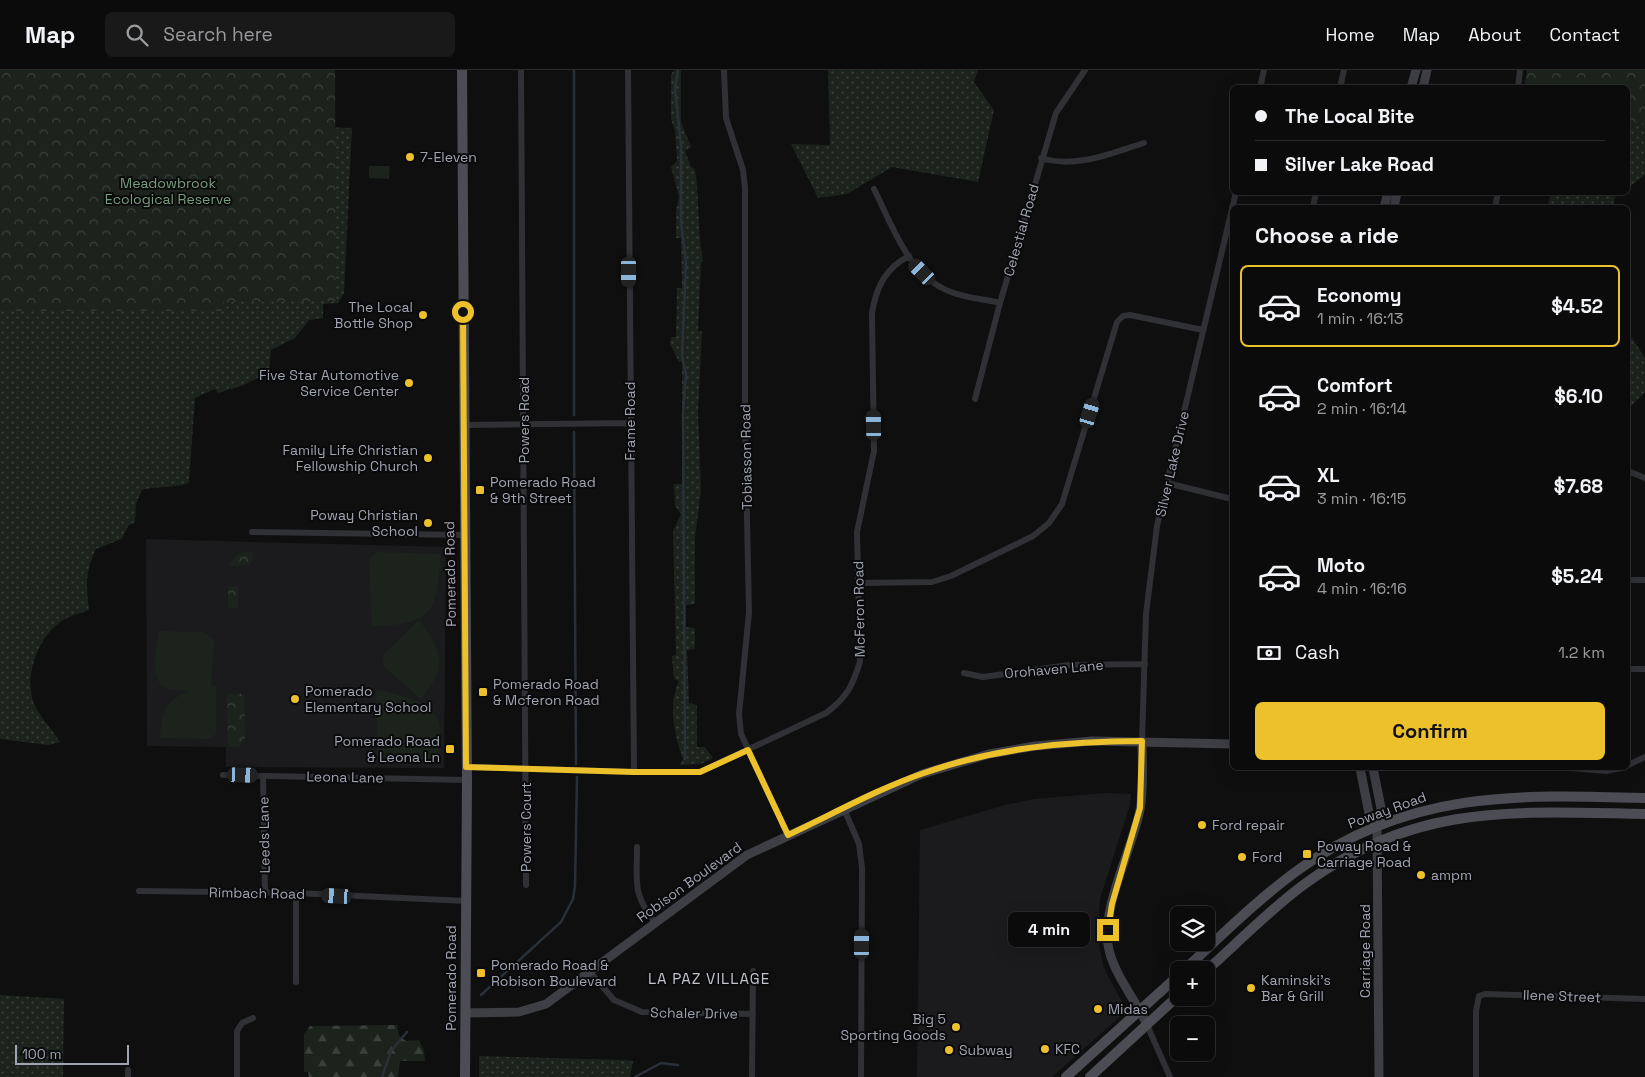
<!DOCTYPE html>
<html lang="en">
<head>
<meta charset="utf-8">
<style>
  :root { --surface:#0b0b0c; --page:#19191a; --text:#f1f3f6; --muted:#9a9b9d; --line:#2b2b2d; --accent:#edc12b }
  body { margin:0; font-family:"Space Grotesk",sans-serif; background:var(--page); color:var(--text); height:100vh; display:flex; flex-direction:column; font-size:19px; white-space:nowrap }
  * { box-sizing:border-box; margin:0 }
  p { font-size:16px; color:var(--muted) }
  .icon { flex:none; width:28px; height:28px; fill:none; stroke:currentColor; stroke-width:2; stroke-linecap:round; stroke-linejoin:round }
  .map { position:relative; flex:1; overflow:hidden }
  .drawer { position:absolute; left:1230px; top:135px; width:400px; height:565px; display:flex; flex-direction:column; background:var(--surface); border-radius:8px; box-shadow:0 5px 20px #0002,0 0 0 1px var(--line) }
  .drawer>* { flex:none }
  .top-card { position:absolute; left:1230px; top:15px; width:400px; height:110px; border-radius:8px; box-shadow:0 5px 20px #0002,0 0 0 1px var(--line); display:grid; align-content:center; height:110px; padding:0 25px; background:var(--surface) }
  .fabs { position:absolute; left:1170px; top:836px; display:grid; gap:10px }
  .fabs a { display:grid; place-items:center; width:45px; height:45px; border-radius:8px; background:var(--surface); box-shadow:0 5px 20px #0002,0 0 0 1px var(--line); font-size:25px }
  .scale { position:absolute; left:15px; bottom:12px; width:114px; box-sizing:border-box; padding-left:5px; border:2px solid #a0a4b1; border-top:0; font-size:14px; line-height:18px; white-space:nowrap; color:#a0a4b1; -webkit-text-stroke:4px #0a0a0b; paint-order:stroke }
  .end { position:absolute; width:22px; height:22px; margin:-11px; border:6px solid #edc12b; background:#111; box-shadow:0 0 0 2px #111 }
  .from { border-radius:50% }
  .bubble { position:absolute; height:35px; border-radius:8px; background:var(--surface); box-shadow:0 5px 20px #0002,0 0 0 1px var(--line); font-size:16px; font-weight:600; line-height:35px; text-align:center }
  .car { position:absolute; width:15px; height:30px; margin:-15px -8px; border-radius:6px; box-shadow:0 0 4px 1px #0007; background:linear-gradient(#222 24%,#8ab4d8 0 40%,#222 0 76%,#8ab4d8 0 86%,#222 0) }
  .top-card b { display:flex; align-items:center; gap:18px; height:48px; font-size:19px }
  .top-card b+b { border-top:1px solid var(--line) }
  .top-card i { width:12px; height:12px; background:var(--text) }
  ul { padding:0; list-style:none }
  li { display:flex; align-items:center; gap:15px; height:82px; margin:0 10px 8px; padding:0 15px; border:2px solid transparent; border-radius:8px }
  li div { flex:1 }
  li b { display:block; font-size:19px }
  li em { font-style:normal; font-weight:600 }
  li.current { border-color:var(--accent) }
  li>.icon { width:45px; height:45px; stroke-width:1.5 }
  h2 { padding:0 25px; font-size:22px; line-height:60px }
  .pay { display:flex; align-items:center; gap:12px; height:55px; padding:0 25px; font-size:19px }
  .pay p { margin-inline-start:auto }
  .primary-button { display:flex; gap:10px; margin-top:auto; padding:10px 25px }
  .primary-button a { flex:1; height:58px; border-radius:8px; background:var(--accent); color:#111; font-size:20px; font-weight:600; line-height:58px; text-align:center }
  header { display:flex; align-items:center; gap:30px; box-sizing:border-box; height:70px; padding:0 25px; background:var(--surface); border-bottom:1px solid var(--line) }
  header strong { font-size:24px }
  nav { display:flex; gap:28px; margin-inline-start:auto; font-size:18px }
  .search { width:350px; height:45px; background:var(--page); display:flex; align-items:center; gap:12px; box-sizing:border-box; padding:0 18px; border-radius:8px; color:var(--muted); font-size:19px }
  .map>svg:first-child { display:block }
  .built { fill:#1b1b1d }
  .grass { fill:url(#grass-dots) }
  .forest { fill:url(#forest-firs) }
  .park { fill:url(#park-crowns) }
  .pitch { fill:#1c231d }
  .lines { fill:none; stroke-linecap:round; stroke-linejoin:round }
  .stream { stroke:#293038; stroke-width:2.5 }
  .street { stroke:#303135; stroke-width:6 }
  .secondary { stroke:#3e3f45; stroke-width:9 }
  .primary { stroke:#4c4d54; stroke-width:10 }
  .route { stroke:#edc12b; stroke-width:6 }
  .poi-dot { fill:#edc12b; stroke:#0a0a0b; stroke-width:2 }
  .labels { text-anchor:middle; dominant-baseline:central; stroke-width:4; stroke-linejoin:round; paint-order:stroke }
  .poi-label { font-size:14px; fill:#a0a4b1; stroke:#0a0a0b; text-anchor:start }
  .park-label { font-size:14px; fill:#789c7e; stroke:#0a0a0b }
  .street-label { font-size:14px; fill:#a0a4b1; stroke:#0a0a0b }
  .neighbourhood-label { font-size:15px; letter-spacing:1px; fill:#c1c3cd; stroke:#0a0a0b }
</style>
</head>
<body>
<header>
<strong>Map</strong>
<div class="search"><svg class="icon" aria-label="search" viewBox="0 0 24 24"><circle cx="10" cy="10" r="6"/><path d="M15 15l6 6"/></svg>Search here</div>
<nav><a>Home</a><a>Map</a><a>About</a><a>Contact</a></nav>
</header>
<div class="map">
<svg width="1645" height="1007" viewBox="0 0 1645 1007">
  <defs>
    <pattern id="grass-dots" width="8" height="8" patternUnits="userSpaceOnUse" patternTransform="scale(1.25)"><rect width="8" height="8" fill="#1c231d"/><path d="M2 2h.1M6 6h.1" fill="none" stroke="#3a403b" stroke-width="1.8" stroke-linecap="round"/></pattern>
    <pattern id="forest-firs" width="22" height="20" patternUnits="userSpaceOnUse" patternTransform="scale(1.25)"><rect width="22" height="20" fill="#1c231d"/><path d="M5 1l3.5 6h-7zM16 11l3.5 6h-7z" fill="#3a403b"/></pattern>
    <pattern id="park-crowns" width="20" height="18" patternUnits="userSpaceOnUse" patternTransform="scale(1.25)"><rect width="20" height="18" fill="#1c231d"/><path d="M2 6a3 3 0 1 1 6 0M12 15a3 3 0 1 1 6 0" fill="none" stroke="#3a403b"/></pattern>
  </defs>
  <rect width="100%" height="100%" fill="#0f0f10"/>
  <!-- built -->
  <path class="built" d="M146,469L446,477L444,698L226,697V677L147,676Z
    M1107,723L1131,724L1130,735L1100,829L1098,869L1104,898L1124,936L1123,944L1052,1007H917L920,760L1005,735L1034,729Z"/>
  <!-- grass -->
  <path class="grass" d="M675,0H681V52L691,77L685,81L691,97L695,99C700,131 697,159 703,191L701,192L698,261H702L698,341L701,421L695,467V534L686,535V557L695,558V579L687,580L689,633L697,635V677H705L713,688L701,694L680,695L683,689C674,665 668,634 679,611L674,609L672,586L676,585L673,461L681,444L675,436L674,414H682V292H679L670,274L671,267H676L677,218H682L681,168H676V141L679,127L671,97L677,91L675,61L671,49V4Z
    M828,0H978L974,12L994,40L978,112L892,97L847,124L818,128L791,74L830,75Z
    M1645,52V105L1628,118V56Z
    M230,54L352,58L344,223L338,233L323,234V248L309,250L295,268L271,280L269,302L244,315L218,323L215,319L195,328L189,412C182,418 155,416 142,420L136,434L135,452L128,456L122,469L96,479C85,502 86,515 89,540C82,543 74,544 67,548C39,562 23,605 34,634C38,644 54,662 60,672L48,675L0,669V122Z
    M1551,123V122L1621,123L1616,126L1612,137H1547Z
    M1628,262L1645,288V322L1628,339Z
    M0,925L64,929L63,1007H0Z
    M479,986L622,990L633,991L630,1007H479Z"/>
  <!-- forest -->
  <path class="forest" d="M397,955L399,966L406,971L419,970L424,981L425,991H400L398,1007H309L308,1002H304V964L310,956Z"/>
  <!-- park -->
  <path class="park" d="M0,0H335L336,231L223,232V241H0Z
    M1527,0H1645V52L1628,56V18L1524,17Z
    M252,482L253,491H250V495L228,496L239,483Z
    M238,516V538H228V517Z
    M227,624H244L245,668L238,677H228Z"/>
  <!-- pitch -->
  <path class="pitch" d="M369,96H390L389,109L369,108Z
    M377,482L441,484C436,542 436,553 372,557L369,489Z
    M419,550C444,584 448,596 421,629L383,596V585Z
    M159,561L204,562L214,570L211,616H216V664L210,669L160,668C162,641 164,632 189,621C183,620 175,621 169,619C147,614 157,576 159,561Z
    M376,620C394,622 433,632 439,652C442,663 438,679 438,691L377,688Z"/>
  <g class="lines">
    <!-- stream -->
    <path class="stream" d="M678,0L675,19L681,75V152L686,192L682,286L686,304L683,343L685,689
      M574,345V0
      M574,362L576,694
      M481,925L561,852L573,829L575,816L577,707
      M382,1007L391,981L407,962
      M635,1007L661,993L678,995"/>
    <!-- street -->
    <path class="street" d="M521,0L526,815
      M628,0L634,702
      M724,0L726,48L743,100L745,118V353L749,543L739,644L741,664L788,765
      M1260,18L1264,0
      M1340,18L1344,0
      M1518,18L1520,0
      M1041,88C1076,99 1111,83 1144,73
      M874,119C892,155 909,207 951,222C966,228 984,229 1000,233
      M1313,138L1316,122
      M1495,138L1498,122
      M975,329L1000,233L1056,43L1085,0
      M463,355L630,353
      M1628,401L1645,408
      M1167,413L1232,429
      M252,462L464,465
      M1628,510H1645
      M858,513L932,512L951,506L1033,466L1049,453L1062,434L1117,252L1123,246L1130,245L1203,260
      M1628,599H1645
      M964,603L983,607L1069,595L1145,594
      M1142,671L1146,544L1157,456L1236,122
      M1628,695L1645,687
      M466,697L634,702H700L826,643C847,627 852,617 860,592L857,462L874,381L872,243C876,218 885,198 909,186
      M1571,698L1606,701L1621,698
      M223,705L467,710
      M263,706L265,823
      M844,739L859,774L862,798L861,1007
      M637,777C637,813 632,823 655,853
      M139,821L296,823L466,831
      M296,823V912
      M590,902L614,930L642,942L753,944
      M1147,955L1170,1007
      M128,1007V1000
      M237,1007V961L242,953L253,948
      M752,1007L753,901
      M1476,1007V941L1479,926L1485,924L1645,929"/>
    <!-- secondary -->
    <path class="secondary" d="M1411,18L1416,0
      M1423,18L1427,0
      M1384,138L1388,122
      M1394,138L1397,122
      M1142,671C1142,694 1144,718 1140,740C1132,780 1099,842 1109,880C1116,908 1136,930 1147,955
      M1360,698L1369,743L1377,756
      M1373,698L1381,738L1377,756L1379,1007
      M465,943L519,942L546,934L747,785L922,704L989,684L1035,676L1092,671L1232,674"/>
    <!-- primary -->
    <path class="primary" d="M462,0L467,710L465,1007
      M1184,900C1221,866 1257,830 1298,800C1407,721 1516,724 1645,728
      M1206,901C1239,872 1270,839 1306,813C1417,732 1516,742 1645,744
      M1066,1007L1179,905
      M1090,1007L1179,925"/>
  </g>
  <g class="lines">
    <!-- route -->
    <path class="route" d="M463,242L466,697L634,702H700L748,680L788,765C833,744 877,719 924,703C995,678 1067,671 1142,671L1140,738L1112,834L1108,860"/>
  </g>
  <!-- markers -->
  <g class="poi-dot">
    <circle cx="410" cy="87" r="5"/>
    <circle cx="423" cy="245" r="5"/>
    <circle cx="409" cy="313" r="5"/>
    <circle cx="428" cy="388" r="5"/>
    <rect x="475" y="415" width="10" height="10" rx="2.5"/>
    <circle cx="428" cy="453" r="5"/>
    <rect x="478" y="617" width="10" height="10" rx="2.5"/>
    <circle cx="295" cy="629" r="5"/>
    <rect x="445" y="674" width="10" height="10" rx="2.5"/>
    <circle cx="1202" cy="755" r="5"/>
    <rect x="1302" y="779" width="10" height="10" rx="2.5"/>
    <circle cx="1242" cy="787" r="5"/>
    <circle cx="1421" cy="805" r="5"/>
    <rect x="476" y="898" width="10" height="10" rx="2.5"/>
    <circle cx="1251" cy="918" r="5"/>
    <circle cx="1098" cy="939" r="5"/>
    <circle cx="956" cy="957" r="5"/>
    <circle cx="1045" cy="979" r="5"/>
    <circle cx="949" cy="980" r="5"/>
  </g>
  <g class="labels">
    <!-- poi labels -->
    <g class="poi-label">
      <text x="420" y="87">7-Eleven</text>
      <text x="413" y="237" text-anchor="end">The Local<tspan x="413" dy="16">Bottle Shop</tspan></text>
      <text x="399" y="305" text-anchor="end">Five Star Automotive<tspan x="399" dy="16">Service Center</tspan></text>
      <text x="418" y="380" text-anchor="end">Family Life Christian<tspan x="418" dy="16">Fellowship Church</tspan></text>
      <text x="490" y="412">Pomerado Road<tspan x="490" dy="16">&amp; 9th Street</tspan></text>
      <text x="418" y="445" text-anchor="end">Poway Christian<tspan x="418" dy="16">School</tspan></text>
      <text x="493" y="614">Pomerado Road<tspan x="493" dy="16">&amp; Mcferon Road</tspan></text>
      <text x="305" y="621">Pomerado<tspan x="305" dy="16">Elementary School</tspan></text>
      <text x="440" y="671" text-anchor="end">Pomerado Road<tspan x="440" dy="16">&amp; Leona Ln</tspan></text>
      <text x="1212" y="755">Ford repair</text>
      <text x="1317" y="776">Poway Road &amp;<tspan x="1317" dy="16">Carriage Road</tspan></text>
      <text x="1252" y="787">Ford</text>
      <text x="1431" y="805">ampm</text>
      <text x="491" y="895">Pomerado Road &amp;<tspan x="491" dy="16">Robison Boulevard</tspan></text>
      <text x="1261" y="910">Kaminski's<tspan x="1261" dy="16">Bar &amp; Grill</tspan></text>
      <text x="1108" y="939">Midas</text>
      <text x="946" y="949" text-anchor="end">Big 5<tspan x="946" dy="16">Sporting Goods</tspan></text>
      <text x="1055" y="979">KFC</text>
      <text x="959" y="980">Subway</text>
    </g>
    <!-- park labels -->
    <g class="park-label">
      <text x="168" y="113">Meadowbrook<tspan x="168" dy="16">Ecological Reserve</tspan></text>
    </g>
    <!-- street labels -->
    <g class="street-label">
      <text transform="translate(1021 160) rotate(-74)">Celestial Road</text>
      <text transform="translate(524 350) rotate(-90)">Powers Road</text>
      <text transform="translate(630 351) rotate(-90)">Frame Road</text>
      <text transform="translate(746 387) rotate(-91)">Tobiasson Road</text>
      <text transform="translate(1172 394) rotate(-77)">Silver Lake Drive</text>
      <text transform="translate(450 504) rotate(-91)">Pomerado Road</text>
      <text transform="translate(859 539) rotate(-91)">McFeron Road</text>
      <text transform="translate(1054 599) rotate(-5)">Orohaven Lane</text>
      <text transform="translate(345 707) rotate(1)">Leona Lane</text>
      <text transform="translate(1387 740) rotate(-20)">Poway Road</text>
      <text transform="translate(526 757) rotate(-90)">Powers Court</text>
      <text transform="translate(264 765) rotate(-91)">Leeds Lane</text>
      <text transform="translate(689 812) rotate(-36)">Robison Boulevard</text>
      <text transform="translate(257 823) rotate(1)">Rimbach Road</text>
      <text transform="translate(1365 881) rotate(-90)">Carriage Road</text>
      <text transform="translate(451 908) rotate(-90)">Pomerado Road</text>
      <text transform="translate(1562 926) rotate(2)">Ilene Street</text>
      <text transform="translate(694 943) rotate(1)">Schaler Drive</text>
    </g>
    <!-- neighbourhood labels -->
    <g class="neighbourhood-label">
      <text x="709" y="908">LA PAZ VILLAGE</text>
    </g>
  </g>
</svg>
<div class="fabs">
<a><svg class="icon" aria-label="layers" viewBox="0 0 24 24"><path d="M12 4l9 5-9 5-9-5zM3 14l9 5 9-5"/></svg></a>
<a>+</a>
<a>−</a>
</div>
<div class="scale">100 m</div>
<i class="end from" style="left:463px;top:242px"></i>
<i class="end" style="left:1108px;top:860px"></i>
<div class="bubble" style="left:1008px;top:842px;width:82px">4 min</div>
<i class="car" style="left:629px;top:202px;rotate:180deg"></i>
<i class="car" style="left:922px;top:202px;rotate:315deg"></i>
<i class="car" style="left:1090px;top:343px;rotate:17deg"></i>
<i class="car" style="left:874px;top:355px;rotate:359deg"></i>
<i class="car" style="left:243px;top:705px;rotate:92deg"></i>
<i class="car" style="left:337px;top:826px;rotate:273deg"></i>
<i class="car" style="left:862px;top:874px;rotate:0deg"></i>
<div class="top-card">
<b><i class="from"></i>The Local Bite</b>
<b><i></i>Silver Lake Road</b>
</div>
<section class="drawer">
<h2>Choose a ride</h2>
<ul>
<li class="current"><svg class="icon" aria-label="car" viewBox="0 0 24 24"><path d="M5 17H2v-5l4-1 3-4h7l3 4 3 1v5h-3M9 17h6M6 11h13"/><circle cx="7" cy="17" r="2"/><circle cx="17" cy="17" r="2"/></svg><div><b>Economy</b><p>1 min · 16:13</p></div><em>$4.52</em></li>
<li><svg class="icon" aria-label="car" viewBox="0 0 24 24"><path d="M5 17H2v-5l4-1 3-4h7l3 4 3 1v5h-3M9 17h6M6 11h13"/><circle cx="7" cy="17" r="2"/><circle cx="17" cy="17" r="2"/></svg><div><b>Comfort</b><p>2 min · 16:14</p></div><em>$6.10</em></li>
<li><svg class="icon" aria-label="car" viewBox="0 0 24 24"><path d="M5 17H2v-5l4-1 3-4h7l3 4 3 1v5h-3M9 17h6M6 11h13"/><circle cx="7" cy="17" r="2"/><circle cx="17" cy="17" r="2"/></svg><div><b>XL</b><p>3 min · 16:15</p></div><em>$7.68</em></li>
<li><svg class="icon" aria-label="car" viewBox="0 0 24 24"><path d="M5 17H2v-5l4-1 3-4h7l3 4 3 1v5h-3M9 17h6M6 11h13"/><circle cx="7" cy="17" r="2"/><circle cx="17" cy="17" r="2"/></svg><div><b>Moto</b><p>4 min · 16:16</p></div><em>$5.24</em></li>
</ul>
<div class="pay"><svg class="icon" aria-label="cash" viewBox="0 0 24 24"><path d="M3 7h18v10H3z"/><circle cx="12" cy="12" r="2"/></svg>Cash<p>1.2 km</p></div>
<div class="primary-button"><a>Confirm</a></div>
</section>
</div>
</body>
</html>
